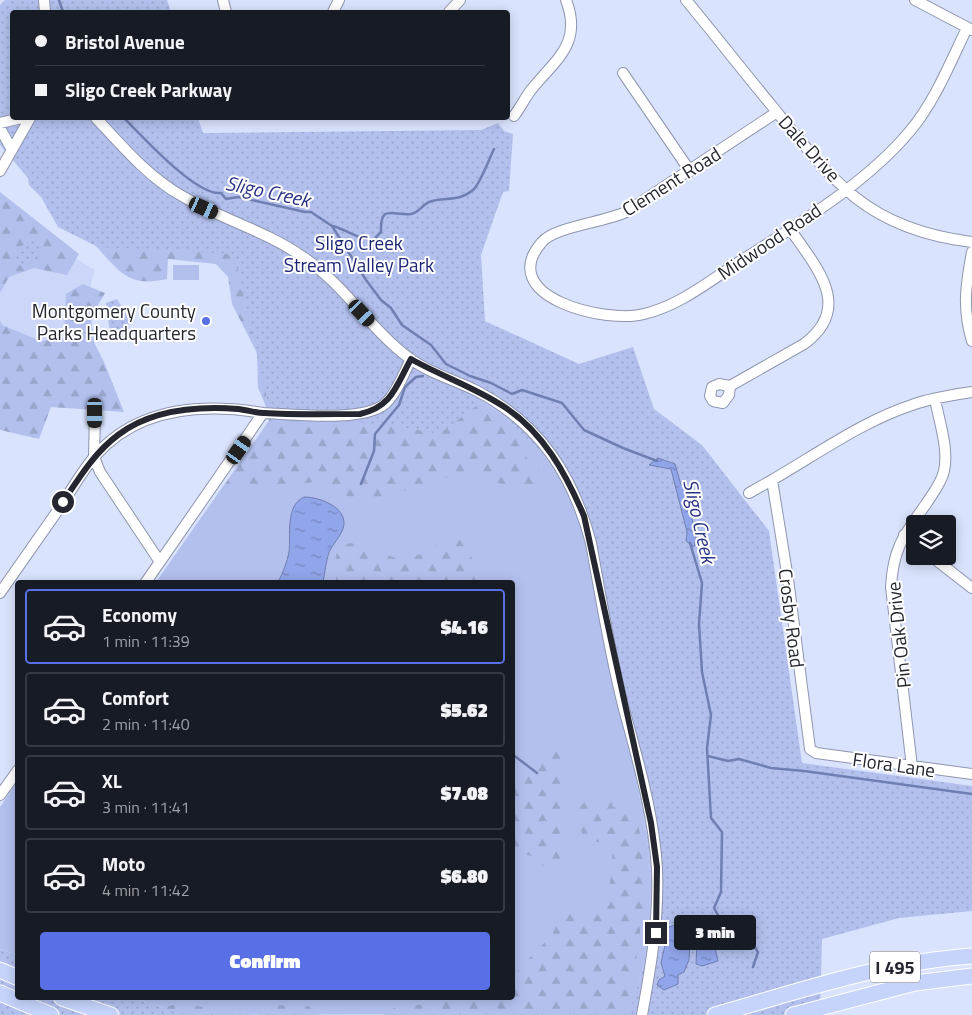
<!DOCTYPE html>
<html lang="en">
<head>
<meta charset="utf-8">
<style>
  :root { --surface:#171b24; --page:#20242c; --text:#f1f3f6; --muted:#9ea1a6; --line:#363941; --accent:#586fe5 }
  body { margin:0; font-family:"Titillium Web",sans-serif; background:var(--page); color:var(--text); height:100vh; display:flex; flex-direction:column; font-size:19px; white-space:nowrap }
  * { box-sizing:border-box; margin:0 }
  p { font-size:16px; color:var(--muted) }
  .icon { flex:none; width:28px; height:28px; fill:none; stroke:currentColor; stroke-width:2; stroke-linecap:round; stroke-linejoin:round }
  .map { position:relative; flex:1; overflow:hidden }
  .panel { position:absolute; left:15px; top:580px; width:500px; height:420px; display:flex; flex-direction:column; background:var(--surface); border-radius:5px; box-shadow:0 2px 12px #0003 }
  .panel>* { flex:none }
  .top-card { position:absolute; left:10px; top:10px; width:500px; height:110px; border-radius:5px; box-shadow:0 2px 12px #0003; display:grid; align-content:center; height:110px; padding:0 25px; background:var(--surface) }
  .buttons { position:absolute; left:906px; top:515px; display:grid; gap:10px }
  .buttons a { display:grid; place-items:center; width:50px; height:50px; border-radius:5px; background:var(--surface); box-shadow:0 2px 12px #0003; font-size:25px }
  .end { position:absolute; width:22px; height:22px; margin:-11px; border:6px solid #242730; background:#fff; box-shadow:0 0 0 2px #fff }
  .from { border-radius:50% }
  .bubble { position:absolute; height:35px; border-radius:5px; background:var(--surface); box-shadow:0 2px 12px #0003; font-size:16px; font-weight:800; line-height:35px; text-align:center }
  .car { position:absolute; width:15px; height:30px; margin:-15px -8px; border-radius:6px; box-shadow:0 0 4px 1px #0007; background:linear-gradient(#222 24%,#8ab4d8 0 40%,#222 0 76%,#8ab4d8 0 86%,#222 0) }
  .top-card b { display:flex; align-items:center; gap:18px; height:48px; font-size:19px }
  .top-card b+b { border-top:1px solid var(--line) }
  .top-card i { width:12px; height:12px; background:var(--text) }
  ul { padding:9px 0 0; list-style:none }
  li { display:flex; align-items:center; gap:15px; height:75px; margin:0 10px 8px; padding:0 15px; border:2px solid var(--line); border-radius:5px }
  li div { flex:1 }
  li b { display:block; font-size:19px }
  li em { font-style:normal; font-weight:800 }
  li.selected { border-color:var(--accent) }
  li>.icon { width:45px; height:45px; stroke-width:1.5 }
  .button { display:flex; gap:10px; margin-top:auto; padding:10px 25px }
  .button a { flex:1; height:58px; border-radius:5px; background:var(--accent); color:#fff; font-size:20px; font-weight:800; line-height:58px; text-align:center }
  .map>svg:first-child { display:block }
  .built { fill:#ccd6f8 }
  .grass { fill:#b3c0ee }
  .forest { fill:url(#forest-firs) }
  .park { fill:url(#park-dots) }
  .water { fill:url(#water-ripples); stroke:#707fb2 }
  .lines { fill:none; stroke-linecap:round; stroke-linejoin:round }
  .stream { stroke:#707fb2; stroke-width:2.5 }
  .minor-casing { stroke:#8e95ae; stroke-width:12 }
  .highway-casing { stroke:#fff; stroke-width:17 }
  .minor { stroke:#fff; stroke-width:10 }
  .highway { stroke:#c6d3fa; stroke-width:15 }
  .route { stroke:#242730; stroke-width:6 }
  .poi-dot { fill:#586fe5; stroke:#fff; stroke-width:2 }
  .labels { text-anchor:middle; dominant-baseline:central; stroke-width:4; stroke-linejoin:round; paint-order:stroke }
  .shield { fill:#fff; stroke:#66686e; stroke-width:1 }
  .shield-label { font-size:18px; font-weight:bold; fill:#242730 }
  .street-label { font-size:19px; fill:#242730; stroke:#fff }
  .park-label { font-size:19px; fill:#1d2574; stroke:#fff }
  .poi-label { font-size:19px; fill:#242730; stroke:#fff; text-anchor:end }
  .water-label { font-size:20px; font-style:italic; fill:#283383; stroke:#fff }
</style>
</head>
<body>
<div class="map">
<svg width="972" height="1015" viewBox="0 0 972 1015">
  <defs>
    <pattern id="forest-firs" width="22" height="20" patternUnits="userSpaceOnUse" patternTransform="scale(1.25)"><rect width="22" height="20" fill="#b3c0ee"/><path d="M5 1l3.5 6h-7zM16 11l3.5 6h-7z" fill="#9aa5cc"/></pattern>
    <pattern id="park-dots" width="8" height="8" patternUnits="userSpaceOnUse" patternTransform="scale(1.25)"><rect width="8" height="8" fill="#b3c0ee"/><path d="M2 2h.1M6 6h.1" fill="none" stroke="#9aa5cc" stroke-width="1.8" stroke-linecap="round"/></pattern>
    <pattern id="water-ripples" width="26" height="14" patternUnits="userSpaceOnUse" patternTransform="scale(1.25)"><rect width="26" height="14" fill="#91a5ea"/><path d="M2 4q2-2 4 0t4 0M15 11q2-2 4 0t4 0" fill="none" stroke="#7686be"/></pattern>
  </defs>
  <rect width="100%" height="100%" fill="#dae3fd"/>
  <!-- built -->
  <path class="built" d="M27,229L95,270L68,362L0,349V264Z"/>
  <!-- grass -->
  <path class="grass" d="M173,265H199V280H173Z
    M483,401L508,420L544,455L576,506L604,621L634,765L646,832L651,881L650,922L645,961L630,1014L189,1015L132,998H512V582H156L275,412L461,417Z
    M17,781V955L0,949V807Z"/>
  <!-- forest -->
  <path class="forest" d="M148,183L433,379L491,409L524,434L521,453L539,468V482L534,495L465,472L380,498L355,499L315,482L281,486L243,484L216,496L270,425L265,404L258,388L257,353L232,304L228,277L216,264L168,259L167,279C128,288 119,271 95,245Z
    M0,192L79,254L67,275L34,268L9,277L0,293Z
    M83,284L105,293L91,317L94,342L104,362L124,412L51,407L39,439L0,430V320L2,325L41,341L64,338L66,294Z
    M444,538L460,540L484,576V582H337L333,569L339,544L357,543L393,557L427,554Z
    M561,745L567,836L564,870L553,875L532,856L513,853V785L536,762Z
    M608,788L613,807L633,802L643,847V909L635,970L634,1015H383L394,1008L474,998H512L513,975L553,934L555,909L600,910L610,882L613,845L584,839L575,813L587,799L598,803Z
    M179,1003L251,1015H163L149,1012Z
    M277,1005L309,1006L318,1015H258Z"/>
  <!-- park -->
  <path class="park" d="M5,0H167L171,12H12V118H198L203,133L481,130L498,123L504,131L513,134L509,191L503,192L481,255L485,321L579,364L633,347L654,409L702,445L769,531L802,763L972,786V911L899,918L822,939L820,1015H629L645,961L650,922L651,881L646,832L634,765L604,621L576,506L544,455L508,420L483,401L439,434L402,427L270,412L234,254L98,247L58,227L41,197L29,185L28,178L0,145V5Z
    M33,241L42,245C38,255 34,263 23,267L12,261C14,248 21,246 33,241Z
    M117,299C123,309 133,322 128,334L122,337L110,334L106,303Z
    M0,949L17,955L18,998H132L189,1015H0Z"/>
  <!-- water -->
  <path class="water" d="M658,458L675,464L681,485H685L687,500L699,501V504L690,509L696,539L694,547L686,541L687,532L671,469L649,465Z
    M304,497C320,497 350,508 343,529C340,537 333,544 329,552C326,561 325,573 323,582H278C283,573 287,562 289,552C291,534 285,506 304,497Z
    M698,922L707,923L710,926L718,961L702,966L696,964Z
    M675,925L691,926L689,960L684,972L678,975V984L664,990L657,985L659,980L665,976L661,963L669,927Z"/>
  <g class="lines">
    <!-- stream -->
    <path class="stream" d="M59,0L63,12
      M124,118C142,136 196,196 221,193L226,199L238,197L305,212H311L332,226L366,280L381,300L391,308L402,325L431,345L446,364L470,376L491,383L512,394L522,390L562,403L584,430L623,448L657,461
      M333,226C347,230 360,240 373,240L381,232C380,203 393,216 411,214C419,213 422,205 429,202C445,196 457,203 473,190C480,184 489,159 494,149
      M361,484L374,451L375,434L399,405L405,387L416,377L423,376
      M690,543L702,583L699,624L702,672L711,715L707,748L711,818L722,832L721,892L714,908L719,917L747,937L758,952L753,967
      M512,754L537,773
      M708,756L728,761L739,759L771,768L804,771L972,794"/>
    <!-- minor casing -->
    <g class="minor-casing">
      <path id="minor" d="M44,0L45,12
        M223,0L226,12
        M686,0C715,35 743,71 772,106C798,138 824,172 856,198C889,224 931,237 972,242
        M915,0L972,30
        M333,12L339,0
        M449,12L460,0
        M623,73L690,171
        M777,112L626,212C605,222 554,227 542,242C494,297 606,324 644,314C678,306 707,283 736,264C795,226 866,184 910,131C935,101 950,63 967,28
        M514,116C520,108 525,98 531,90C555,60 583,44 566,0
        M96,118C122,146 148,177 182,196C221,219 266,231 303,257C344,284 370,329 409,358C429,373 455,380 477,391C540,424 573,475 591,543C601,598 610,655 624,709C638,761 654,815 657,869C659,919 651,966 642,1015
        M0,123L22,118
        M0,128L12,150
        M0,171L30,118
        M972,252C966,284 962,308 972,341
        M730,386L719,384L712,387L710,396L713,401L723,403L729,395L730,386L804,344C854,307 816,267 790,229
        M972,392C952,395 931,398 912,405C863,421 817,454 772,480L788,579L810,749L816,753L972,774
        M95,413L94,457L100,472L160,562
        M749,493L772,480
        M904,535L915,543
        M931,556L972,588
        M146,582L263,413C292,414 364,423 386,403C397,392 404,373 411,359
        M0,593C21,563 42,533 63,503C73,487 83,470 95,456C138,407 203,403 263,413
        M912,767L891,587C893,548 904,535 926,504C933,493 941,484 944,471C949,449 939,421 935,399
        M0,795L18,770"/>
    </g>
    <!-- highway casing -->
    <g class="highway-casing">
      <path id="highway" d="M0,970L18,978
        M0,993L51,1015
        M62,998L111,1015
        M715,1015C799,991 884,962 972,956
        M793,1015L915,983L972,976"/>
    </g>
    <!-- minor -->
    <use href="#minor" class="minor"/>
    <!-- highway -->
    <use href="#highway" class="highway"/>
  </g>
  <g class="lines">
    <!-- route -->
    <path class="route" d="M63,502C79,478 94,453 118,435C151,410 198,406 238,409C247,410 256,413 264,413C296,415 328,414 360,414C392,407 396,386 411,359C441,376 474,387 503,406C543,431 566,474 584,516L651,823L657,867L656,933"/>
  </g>
  <!-- markers -->
  <circle class="poi-dot" cx="206" cy="321" r="5"/>
  <g class="labels">
    <!-- shield labels -->
    <rect class="shield" x="870" y="951.5" width="50" height="31" rx="4"/>
    <g class="shield-label">
      <text x="895" y="967">I 495</text>
    </g>
    <!-- street labels -->
    <g class="street-label">
      <text transform="translate(810 148) rotate(48)">Dale Drive</text>
      <text transform="translate(671 181) rotate(-32)">Clement Road</text>
      <text transform="translate(769 241) rotate(-34)">Midwood Road</text>
      <text transform="translate(792 618) rotate(83)">Crosby Road</text>
      <text transform="translate(898 635) rotate(-96)">Pin Oak Drive</text>
      <text transform="translate(894 764) rotate(8)">Flora Lane</text>
    </g>
    <!-- park labels -->
    <g class="park-label">
      <text x="359" y="242">Sligo Creek<tspan x="359" dy="22">Stream Valley Park</tspan></text>
    </g>
    <!-- poi labels -->
    <g class="poi-label">
      <text x="196" y="310">Montgomery County<tspan x="196" dy="22">Parks Headquarters</tspan></text>
    </g>
    <!-- water labels -->
    <g class="water-label">
      <text transform="translate(268 191) rotate(12)">Sligo Creek</text>
      <text transform="translate(700 521) rotate(77)">Sligo Creek</text>
    </g>
  </g>
</svg>
<div class="buttons">
<a><svg class="icon" aria-label="layers" viewBox="0 0 24 24"><path d="M12 4l9 5-9 5-9-5zM3 14l9 5 9-5"/></svg></a>
</div>
<i class="end from" style="left:63px;top:502px"></i>
<i class="end" style="left:656px;top:933px"></i>
<div class="bubble" style="left:674px;top:915px;width:82px">3 min</div>
<i class="car" style="left:204px;top:208px;rotate:114deg"></i>
<i class="car" style="left:362px;top:313px;rotate:137deg"></i>
<i class="car" style="left:95px;top:413px;rotate:180deg"></i>
<i class="car" style="left:239px;top:450px;rotate:35deg"></i>
<div class="top-card">
<b><i class="from"></i>Bristol Avenue</b>
<b><i></i>Sligo Creek Parkway</b>
</div>
<section class="panel">
<ul>
<li class="selected"><svg class="icon" aria-label="car" viewBox="0 0 24 24"><path d="M5 17H2v-5l4-1 3-4h7l3 4 3 1v5h-3M9 17h6M6 11h13"/><circle cx="7" cy="17" r="2"/><circle cx="17" cy="17" r="2"/></svg><div><b>Economy</b><p>1 min · 11:39</p></div><em>$4.16</em></li>
<li><svg class="icon" aria-label="car" viewBox="0 0 24 24"><path d="M5 17H2v-5l4-1 3-4h7l3 4 3 1v5h-3M9 17h6M6 11h13"/><circle cx="7" cy="17" r="2"/><circle cx="17" cy="17" r="2"/></svg><div><b>Comfort</b><p>2 min · 11:40</p></div><em>$5.62</em></li>
<li><svg class="icon" aria-label="car" viewBox="0 0 24 24"><path d="M5 17H2v-5l4-1 3-4h7l3 4 3 1v5h-3M9 17h6M6 11h13"/><circle cx="7" cy="17" r="2"/><circle cx="17" cy="17" r="2"/></svg><div><b>XL</b><p>3 min · 11:41</p></div><em>$7.08</em></li>
<li><svg class="icon" aria-label="car" viewBox="0 0 24 24"><path d="M5 17H2v-5l4-1 3-4h7l3 4 3 1v5h-3M9 17h6M6 11h13"/><circle cx="7" cy="17" r="2"/><circle cx="17" cy="17" r="2"/></svg><div><b>Moto</b><p>4 min · 11:42</p></div><em>$6.80</em></li>
</ul>
<div class="button"><a>Confirm</a></div>
</section>
</div>
</body>
</html>
